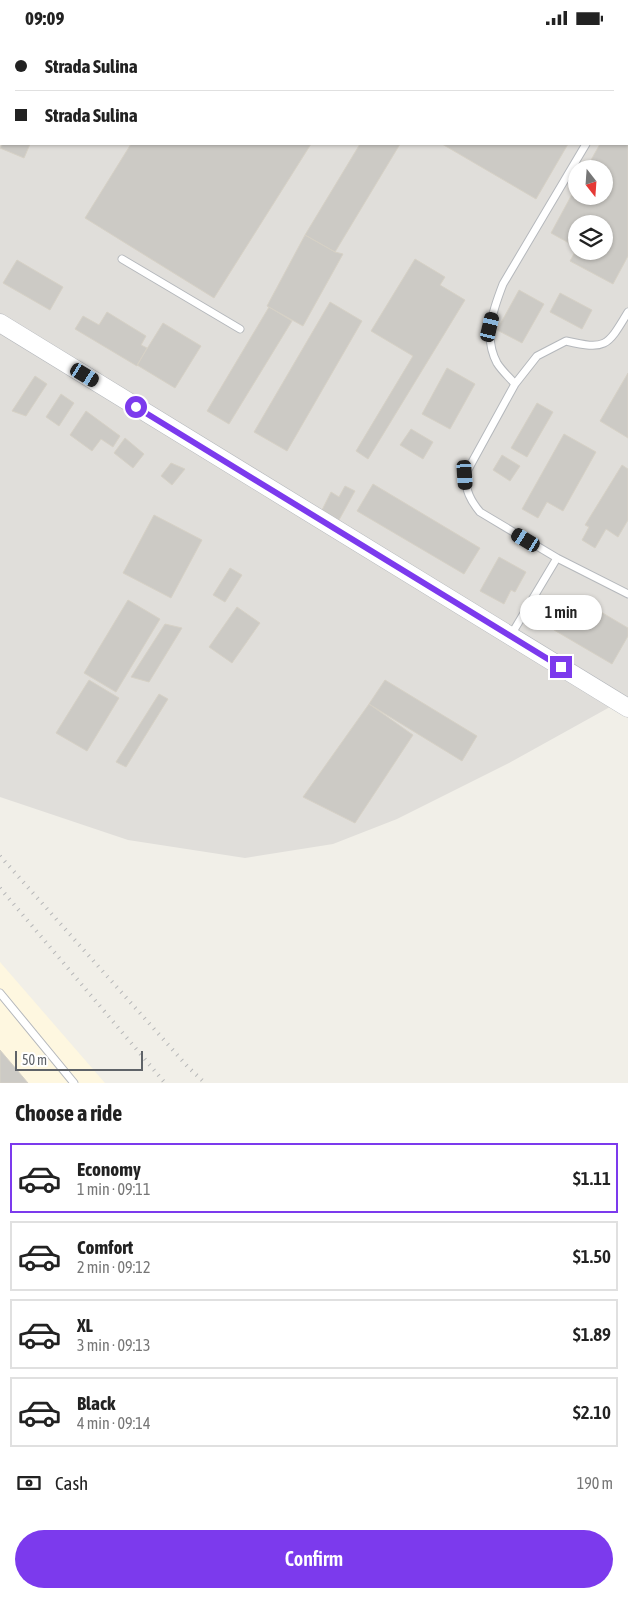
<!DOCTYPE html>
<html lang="en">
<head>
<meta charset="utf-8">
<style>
  :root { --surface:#fff; --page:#f2f2f2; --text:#222; --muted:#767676; --line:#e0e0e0; --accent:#7c3aed }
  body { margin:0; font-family:"Asap Condensed",sans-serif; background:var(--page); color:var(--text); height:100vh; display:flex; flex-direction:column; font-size:19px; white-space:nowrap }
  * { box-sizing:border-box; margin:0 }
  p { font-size:16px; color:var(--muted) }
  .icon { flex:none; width:28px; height:28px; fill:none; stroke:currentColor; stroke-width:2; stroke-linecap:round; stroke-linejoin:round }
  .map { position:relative; height:1048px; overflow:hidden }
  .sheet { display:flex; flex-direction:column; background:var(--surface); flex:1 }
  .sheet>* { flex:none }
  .top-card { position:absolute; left:0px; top:0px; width:629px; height:110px; box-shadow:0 1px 4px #0004; display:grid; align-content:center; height:110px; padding:0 15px; background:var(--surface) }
  .needle { width:32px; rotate:163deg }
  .fabs { position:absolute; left:568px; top:125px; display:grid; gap:10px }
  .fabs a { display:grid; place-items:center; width:45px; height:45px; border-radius:50%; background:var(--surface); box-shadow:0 1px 4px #0004; font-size:25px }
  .scale { position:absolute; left:15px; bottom:12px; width:128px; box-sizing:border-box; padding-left:5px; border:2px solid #5f6368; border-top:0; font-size:14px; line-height:18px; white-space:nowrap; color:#5f6368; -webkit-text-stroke:4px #fff; paint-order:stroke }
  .end { position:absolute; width:22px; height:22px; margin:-11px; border:6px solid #7c3aed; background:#fff; box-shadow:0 0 0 2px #fff }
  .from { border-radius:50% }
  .bubble { position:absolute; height:35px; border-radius:18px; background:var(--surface); box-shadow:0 1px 4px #0004; font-size:16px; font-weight:600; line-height:35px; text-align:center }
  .car { position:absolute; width:15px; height:30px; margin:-15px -8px; border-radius:6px; box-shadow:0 0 4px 1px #0007; background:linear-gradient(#222 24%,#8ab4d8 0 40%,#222 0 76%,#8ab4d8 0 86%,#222 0) }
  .top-card b { display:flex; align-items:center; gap:18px; height:48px; font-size:19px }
  .top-card b+b { border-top:1px solid var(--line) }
  .top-card i { width:12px; height:12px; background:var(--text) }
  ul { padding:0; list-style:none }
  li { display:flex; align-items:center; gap:15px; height:70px; margin:0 10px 8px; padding:0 5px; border:2px solid var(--line); border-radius:0px }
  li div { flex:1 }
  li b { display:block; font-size:19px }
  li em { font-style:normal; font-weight:600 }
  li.selected { border-color:var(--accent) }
  li>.icon { width:45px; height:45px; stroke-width:1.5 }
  h2 { padding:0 15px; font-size:22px; line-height:60px }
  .pay { display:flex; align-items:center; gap:12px; height:55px; padding:0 15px; font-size:19px }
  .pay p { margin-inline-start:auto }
  .action { display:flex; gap:10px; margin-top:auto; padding:10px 15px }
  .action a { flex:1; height:58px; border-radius:30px; background:var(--accent); color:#fff; font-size:20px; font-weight:600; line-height:58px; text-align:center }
  .status { display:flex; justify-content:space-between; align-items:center; height:35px; padding:0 25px; background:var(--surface); direction:ltr }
  .status svg { height:14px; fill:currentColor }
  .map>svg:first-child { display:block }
  .commercial { fill:#fef7e0 }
  .industrial { fill:#e0deda; fill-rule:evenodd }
  .building { fill:#cccac5; stroke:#d6d1c6 }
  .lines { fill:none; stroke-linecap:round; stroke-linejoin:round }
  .service-casing { stroke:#b5b8bc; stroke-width:9 }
  .tertiary-casing { stroke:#b5b8bc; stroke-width:19 }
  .service { stroke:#fff; stroke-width:7 }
  .tertiary { stroke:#fff; stroke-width:18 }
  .rail { stroke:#b6b7b8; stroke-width:4; stroke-dasharray:1 6; stroke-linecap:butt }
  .route { stroke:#7c3aed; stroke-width:6 }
</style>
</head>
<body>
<div class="status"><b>09:09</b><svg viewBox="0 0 49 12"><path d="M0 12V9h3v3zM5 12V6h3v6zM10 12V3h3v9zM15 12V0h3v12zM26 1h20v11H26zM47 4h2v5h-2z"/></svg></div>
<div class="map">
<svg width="628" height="1048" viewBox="0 0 628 1048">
  <rect width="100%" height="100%" fill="#f1efe8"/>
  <!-- commercial -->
  <path class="commercial" d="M0,927L105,1048H0Z"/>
  <!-- industrial -->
  <path class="industrial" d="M0,0H628V662L509,728L397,784L333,809L245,823L128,805L0,762ZM1,1H628V109H1ZM576,134H604V161H576ZM576,189H604V216H576Z"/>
  <!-- building -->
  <path class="building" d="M200,0H379L199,1Z
    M484,0H569L571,1H483Z
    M628,57V221L613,249L570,226L576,215L604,216V189H576V212L551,198L576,152V161H604V134H586L600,109H628Z
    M2,109H30L24,123L0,113Z
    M131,109H311L214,263L85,183Z
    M360,109H400L335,217L305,200Z
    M442,109H568L536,164Z
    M305,200L335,217L343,219L303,291L267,271Z
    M415,224L445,242L440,250L465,265L368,424L356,416L413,321L371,296Z
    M17,225L63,252L50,275L3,248Z
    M519,255L544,269L522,308L497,295Z
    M560,258L592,275L582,294L550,277Z
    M330,267L362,286L287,416L254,397Z
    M269,272L292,286L229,389L207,376Z
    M107,277L146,301L141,310L147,313L137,331L75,294L83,281L99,290Z
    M163,288L201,311L175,353L137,330Z
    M447,333L475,349L450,394L422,379Z
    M628,338V403L600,386Z
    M35,341L47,349L26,381L12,376Z
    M61,359L74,368L59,391L46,382Z
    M537,368L553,377L527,422L511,413Z
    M86,376L120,401L113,412L101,404L92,416L70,400Z
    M411,394L433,407L423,424L400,410Z
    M564,399L596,417L563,476L547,467L538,483L522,474Z
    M125,403L144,419L133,433L114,418Z
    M502,420L520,431L510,446L493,435Z
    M171,428L185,434L172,450L161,441Z
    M622,430L628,434V485L618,502L606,494L595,513L582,505L589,492L585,490Z
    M373,449L480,513L464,539L357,476Z
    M345,451L355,456L339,485L322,475L331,457L339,462Z
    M154,480L202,505L171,563L123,538Z
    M499,522L526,537L515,557L511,555L504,569L480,556Z
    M230,533L242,540L225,567L213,560Z
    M574,561L628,593V601L612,629L554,595Z
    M128,565L160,584L116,657L84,638Z
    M237,572L260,588L232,628L209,612Z
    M165,589L182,593L149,647L131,642Z
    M89,645L119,663L87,716L56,698Z
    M385,645L477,701L462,726L369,669Z
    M159,659L168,664L126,732L116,727Z
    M369,669L413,700L355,788L303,762Z
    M0,1015L28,1048H0Z"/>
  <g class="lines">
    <!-- service casing -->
    <g class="service-casing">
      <path id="service" d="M122,224L240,294
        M628,277C607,312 606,315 566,306L537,321L515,349L465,440C466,456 470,465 480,477L557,523L628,559
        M515,349C509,342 502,336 497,328C483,302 493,275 503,249L586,109
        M511,600L557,523
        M0,958L74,1048"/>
    </g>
    <!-- tertiary casing -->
    <g class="tertiary-casing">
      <path id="tertiary" d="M0,288L628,673"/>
    </g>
    <!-- service -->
    <use href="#service" class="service"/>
    <!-- tertiary -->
    <use href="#tertiary" class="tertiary"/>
    <!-- rail -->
    <path class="rail" d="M0,821L188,1032L205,1048
      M0,853L165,1048"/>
  </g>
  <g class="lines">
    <!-- route -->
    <path class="route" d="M136,372L561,632"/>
  </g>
</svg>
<div class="fabs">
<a><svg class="needle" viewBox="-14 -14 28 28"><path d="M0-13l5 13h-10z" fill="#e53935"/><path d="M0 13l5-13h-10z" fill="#767676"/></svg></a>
<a><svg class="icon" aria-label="layers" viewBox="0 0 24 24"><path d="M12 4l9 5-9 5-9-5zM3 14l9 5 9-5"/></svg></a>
</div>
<div class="scale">50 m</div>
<i class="end from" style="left:136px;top:372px"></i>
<i class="end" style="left:561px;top:632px"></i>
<div class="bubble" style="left:520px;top:560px;width:82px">1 min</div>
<i class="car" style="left:490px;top:292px;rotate:13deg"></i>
<i class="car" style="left:85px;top:340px;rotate:121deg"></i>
<i class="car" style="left:465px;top:440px;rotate:176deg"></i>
<i class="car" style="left:526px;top:505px;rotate:301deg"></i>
<div class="top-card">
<b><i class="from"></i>Strada Sulina</b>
<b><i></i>Strada Sulina</b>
</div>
</div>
<section class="sheet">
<h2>Choose a ride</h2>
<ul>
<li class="selected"><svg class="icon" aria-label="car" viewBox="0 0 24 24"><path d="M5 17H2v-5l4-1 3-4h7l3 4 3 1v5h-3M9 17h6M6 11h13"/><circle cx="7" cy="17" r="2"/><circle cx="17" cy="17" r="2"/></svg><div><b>Economy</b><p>1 min · 09:11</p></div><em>$1.11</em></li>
<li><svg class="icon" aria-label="car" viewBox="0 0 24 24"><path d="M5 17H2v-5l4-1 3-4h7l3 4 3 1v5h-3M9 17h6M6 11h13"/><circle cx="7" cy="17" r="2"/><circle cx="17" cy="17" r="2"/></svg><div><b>Comfort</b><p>2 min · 09:12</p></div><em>$1.50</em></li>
<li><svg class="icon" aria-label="car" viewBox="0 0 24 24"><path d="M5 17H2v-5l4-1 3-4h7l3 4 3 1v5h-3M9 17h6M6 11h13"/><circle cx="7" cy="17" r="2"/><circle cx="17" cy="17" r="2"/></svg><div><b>XL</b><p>3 min · 09:13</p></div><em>$1.89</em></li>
<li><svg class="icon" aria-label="car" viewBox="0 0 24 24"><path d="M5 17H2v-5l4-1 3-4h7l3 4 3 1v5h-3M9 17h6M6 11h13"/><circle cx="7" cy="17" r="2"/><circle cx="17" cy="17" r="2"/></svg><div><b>Black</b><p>4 min · 09:14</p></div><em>$2.10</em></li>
</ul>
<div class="pay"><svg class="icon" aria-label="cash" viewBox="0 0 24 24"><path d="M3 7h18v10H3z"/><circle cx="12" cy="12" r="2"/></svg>Cash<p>190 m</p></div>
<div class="action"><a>Confirm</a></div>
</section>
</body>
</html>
